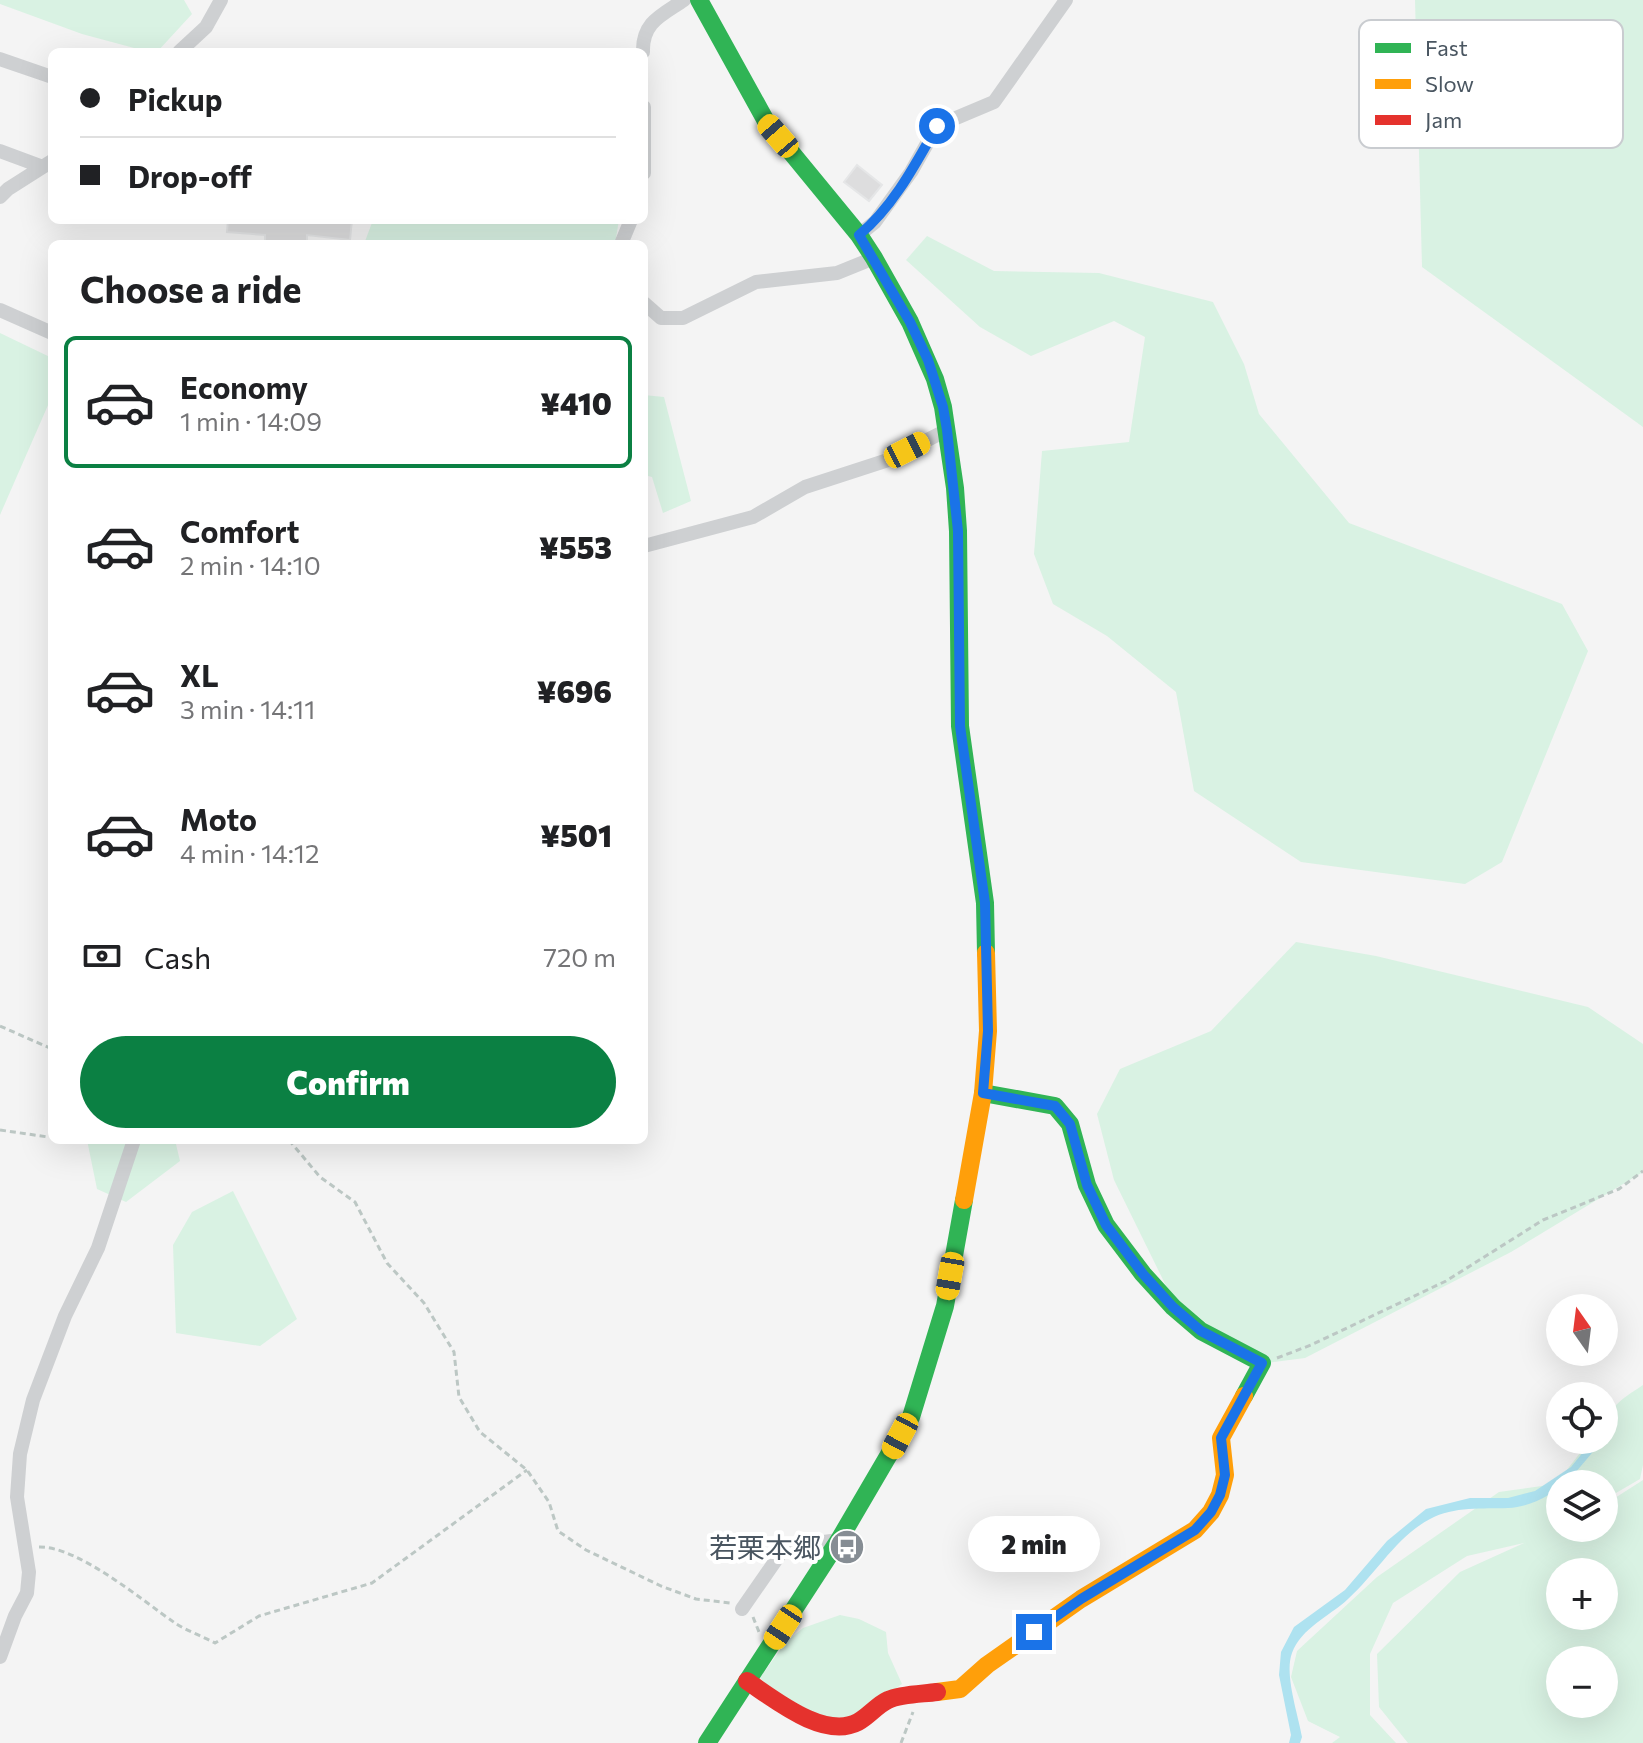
<!DOCTYPE html>
<html lang="en">
<head>
<meta charset="utf-8">
<style>
  :root { --surface:#fff; --page:#f2f2f2; --text:#202124; --muted:#757577; --line:#e0e0e0; --accent:#0b8043 }
  body { margin:0; font-family:Commissioner,"Noto Sans JP",sans-serif; background:var(--page); color:var(--text); height:100vh; display:flex; flex-direction:column; font-size:30px; white-space:nowrap }
  * { box-sizing:border-box; margin:0 }
  p { font-size:26px; color:var(--muted) }
  .icon { flex:none; width:44px; height:44px; fill:none; stroke:currentColor; stroke-width:2; stroke-linecap:round; stroke-linejoin:round }
  .map { position:relative; flex:1; overflow:hidden }
  .sheet { position:absolute; left:48px; top:240px; width:600px; height:904px; display:flex; flex-direction:column; background:var(--surface); border-radius:12px; box-shadow:0 8px 32px #0002 }
  .sheet>* { flex:none }
  .banner { position:absolute; left:48px; top:48px; width:600px; height:176px; border-radius:12px; box-shadow:0 8px 32px #0002; display:grid; align-content:center; height:176px; padding:0 32px; background:var(--surface) }
  .needle { width:52px; rotate:346deg }
  .fabs { position:absolute; left:1546px; top:1294px; display:grid; gap:16px }
  .fabs a { display:grid; place-items:center; width:72px; height:72px; border-radius:50%; background:var(--surface); box-shadow:0 8px 32px #0002; font-size:40px }
  .end { position:absolute; width:36px; height:36px; margin:-18px; border:10px solid #1a73e8; background:#fff; box-shadow:0 0 0 4px #fff }
  .from { border-radius:50% }
  .bubble { position:absolute; height:56px; border-radius:28px; background:var(--surface); box-shadow:0 8px 32px #0002; font-size:26px; font-weight:800; line-height:56px; text-align:center }
  .car { position:absolute; width:24px; height:48px; margin:-24px -12px; border-radius:10px; box-shadow:0 0 6px 2px #0007; background:linear-gradient(#f5c518 24%,#345 0 40%,#f5c518 0 76%,#345 0 86%,#f5c518 0) }
  .banner b { display:flex; align-items:center; gap:28px; height:76px; font-size:30px }
  .banner b+b { border-top:2px solid var(--line) }
  .banner i { width:20px; height:20px; background:var(--text) }
  ul { padding:0; list-style:none }
  li { display:flex; align-items:center; gap:24px; height:132px; margin:0 16px 12px; padding:0 16px; border:4px solid transparent; border-radius:12px }
  li div { flex:1 }
  li b { display:block; font-size:30px }
  li em { font-style:normal; font-weight:800 }
  li.active { border-color:var(--accent) }
  li>.icon { width:72px; height:72px; stroke-width:1.5 }
  h2 { padding:0 32px; font-size:36px; line-height:96px }
  .pay { display:flex; align-items:center; gap:20px; height:88px; padding:0 32px; font-size:30px }
  .pay p { margin-inline-start:auto }
  .button { display:flex; gap:16px; margin-top:auto; padding:16px 32px }
  .button a { flex:1; height:92px; border-radius:48px; background:var(--accent); color:#fff; font-size:32px; font-weight:800; line-height:92px; text-align:center }
  .map>svg:first-child { display:block }
  .green { fill:#d9f2e3; fill-rule:evenodd }
  .water { fill:#aee2f0 }
  .building { fill:#ddddde; stroke:#e5e6e7; stroke-width:2 }
  .lines { fill:none; stroke-linecap:round; stroke-linejoin:round }
  .path { stroke:#bcc7c4; stroke-width:3; stroke-dasharray:6 4; stroke-linecap:butt }
  .street { stroke:#ced0d2; stroke-width:14 }
  .fast { stroke:#30b455; stroke-width:18 }
  .slow { stroke:#ff9f0a; stroke-width:18 }
  .jam { stroke:#e5322d; stroke-width:18 }
  .route { stroke:#1a73e8; stroke-width:10 }
  .labels { text-anchor:middle; dominant-baseline:central; stroke-width:8; stroke-linejoin:round; paint-order:stroke }
  .poi-label { font-size:28px; fill:#4a5661; stroke:#fff; text-anchor:end }
  .key { fill:#fff; stroke:#c9ccd0; stroke-width:2 }
  .key-label { font-size:22px; fill:#4a5661 }
</style>
</head>
<body>
<div class="map">
<svg width="1643" height="1743" viewBox="0 0 1643 1743">
  <rect width="100%" height="100%" fill="#f4f4f4"/>
  <!-- green -->
  <path class="green" d="M0,0H184L192,14L157,52H149L82,34L0,4Z
    M1415,0H1643V427L1422,267Z
    M373,220H619L615,244H364Z
    M927,236L994,271L1099,273L1213,302L1244,364L1259,414L1349,523L1562,604L1588,651L1502,862L1465,884L1301,862L1194,791L1176,692L1107,636L1053,604L1034,554L1042,451L1129,442L1145,337L1114,321L1031,356L980,327L906,260Z
    M0,333L52,358V396L0,515Z
    M644,395L664,397L691,501L663,513L652,477L644,475Z
    M1296,942L1376,956L1588,1007L1643,1044V1172L1511,1252L1305,1358L1258,1364L1170,1294L1114,1180L1097,1114L1120,1069L1211,1031Z
    M87,1140H175L180,1161L126,1202L97,1189Z
    M233,1191L297,1319L260,1346L176,1333L173,1245L192,1212Z
    M1643,1385V1465L1640,1479L1604,1500V1484H1560V1528H1604V1505L1643,1480V1743H1408L1379,1707L1377,1654L1460,1572L1524,1543L1467,1556L1393,1603L1370,1654V1715L1396,1743H1332L1340,1737L1308,1721L1291,1677L1297,1651L1377,1577L1499,1492L1556,1484L1590,1440H1604C1604,1409 1619,1401 1643,1385ZM1560,1572H1604V1616H1560ZM1560,1660H1604V1704H1560Z
    M840,1615L859,1619L886,1632L888,1653L902,1684L858,1716L824,1719L770,1688L760,1678L785,1643L803,1628Z"/>
  <!-- water -->
  <path class="water" d="M1593,1440H1602C1577,1472 1552,1505 1508,1508C1483,1509 1454,1506 1430,1519C1396,1537 1376,1574 1348,1599C1330,1616 1301,1628 1292,1653C1284,1674 1298,1714 1302,1737L1300,1743H1289L1291,1735L1279,1675L1281,1652L1294,1627L1345,1590L1387,1541L1426,1509L1470,1498H1508L1535,1491L1571,1467Z"/>
  <!-- building -->
  <path class="building" d="M857,165L882,185L869,201L844,182Z
    M228,220H352L350,240L307,235V244H265V235L227,232Z"/>
  <g class="lines">
    <!-- path -->
    <path class="path" d="M0,1026L52,1049
      M0,1130L48,1137
      M289,1140L320,1177L355,1202L387,1263L424,1303L454,1352L459,1397L480,1432L527,1470L549,1502L558,1531L586,1550L661,1586L696,1599L730,1603
      M1277,1358L1311,1345L1446,1281L1543,1220L1619,1189L1643,1171
      M39,1547C78,1546 143,1601 175,1623C187,1631 202,1636 215,1643L259,1616L372,1583L527,1470
      M753,1617L759,1632
      M901,1743L913,1712"/>
    <!-- street -->
    <path class="street" d="M179,52L206,27L221,0
      M643,52C642,22 662,15 684,0
      M0,59L52,77
      M644,107V173
      M0,151L43,167
      M0,197L8,189L52,161
      M859,235L875,222L911,172L937,126L994,102L1066,0
      M621,244L631,220
      M644,303L661,318H683L756,282L837,273L874,258
      M0,310L52,333
      M644,546L753,517L805,487L888,460L947,430
      M742,1609L785,1547L839,1540
      M0,1657L15,1616L27,1593L29,1572L17,1497L20,1454L33,1400L65,1316L98,1248L134,1140"/>
    <!-- fast -->
    <path class="fast" d="M699,0L767,123L859,235L874,258L910,322L935,379L943,407L955,488L958,531L960,726L985,903L986,953
      M983,1093L1055,1106L1070,1124L1087,1185L1106,1225L1143,1274L1173,1307L1201,1331L1262,1363L1244,1396
      M707,1743L839,1540L911,1417L945,1306L964,1200"/>
    <!-- slow -->
    <path class="slow" d="M964,1200L983,1093L988,1031L986,953
      M937,1692L960,1689L987,1665L1081,1599L1195,1530L1211,1512L1220,1495L1225,1475L1221,1438L1244,1396"/>
    <!-- jam -->
    <path class="jam" d="M747,1681C774,1699 824,1740 858,1722C869,1716 877,1705 888,1700C901,1694 922,1694 937,1692"/>
  </g>
  <g class="lines">
    <!-- route -->
    <path class="route" d="M937,126C915,165 893,207 859,235L910,322L928,360L943,407L947,430L958,531L960,726L985,903L988,1031L983,1093L1055,1106L1070,1124L1087,1185L1106,1225L1143,1274L1173,1307L1201,1331L1262,1363L1221,1438L1225,1475L1220,1495L1211,1512L1195,1530L1081,1599L1034,1632"/>
  </g>
  <!-- icons -->
  <defs>
    <g id="bus-disc" transform="scale(1.8)"><circle r="9.5" fill="#868d94" stroke="#fff"/><path d="M-5-6H5V4H4V6H2V4H-2V6H-4V4H-5ZM-3.5-4V0h7V-4ZM-3.5 1.2v1.5H-2V1.2ZM2 1.2v1.5H3.5V1.2Z" fill="#fff"/></g>
  </defs>
  <g fill-rule="evenodd">
    <use href="#bus-disc" x="847" y="1547"/>
  </g>
  <g class="labels">
    <!-- poi labels -->
    <g class="poi-label">
      <text x="821" y="1547">若栗本郷</text>
    </g>
  </g>
  <!-- legend -->
  <rect x="1359" y="20" width="264" height="128" rx="12" class="key"/>
  <rect x="1375" y="43" width="36" height="10" fill="#30b455"/>
  <rect x="1375" y="79" width="36" height="10" fill="#ff9f0a"/>
  <rect x="1375" y="115" width="36" height="10" fill="#e5322d"/>
  <g class="key-label">
    <text x="1425" y="56">Fast</text>
    <text x="1425" y="92">Slow</text>
    <text x="1425" y="128">Jam</text>
  </g>
</svg>
<div class="fabs">
<a><svg class="needle" viewBox="-14 -14 28 28"><path d="M0-13l5 13h-10z" fill="#e53935"/><path d="M0 13l5-13h-10z" fill="#757577"/></svg></a>
<a><svg class="icon" aria-label="locate" viewBox="0 0 24 24"><circle cx="12" cy="12" r="6"/><path d="M12 2v4M12 18v4M2 12h4M18 12h4"/></svg></a>
<a><svg class="icon" aria-label="layers" viewBox="0 0 24 24"><path d="M12 4l9 5-9 5-9-5zM3 14l9 5 9-5"/></svg></a>
<a>+</a>
<a>−</a>
</div>
<i class="end from" style="left:937px;top:126px"></i>
<i class="end" style="left:1034px;top:1632px"></i>
<div class="bubble" style="left:968px;top:1516px;width:132px">2 min</div>
<i class="car" style="left:778px;top:136px;rotate:319deg"></i>
<i class="car" style="left:907px;top:450px;rotate:63deg"></i>
<i class="car" style="left:950px;top:1276px;rotate:190deg"></i>
<i class="car" style="left:900px;top:1436px;rotate:208deg"></i>
<i class="car" style="left:783px;top:1627px;rotate:213deg"></i>
<div class="banner">
<b><i class="from"></i>Pickup</b>
<b><i></i>Drop-off</b>
</div>
<section class="sheet">
<h2>Choose a ride</h2>
<ul>
<li class="active"><svg class="icon" aria-label="car" viewBox="0 0 24 24"><path d="M5 17H2v-5l4-1 3-4h7l3 4 3 1v5h-3M9 17h6M6 11h13"/><circle cx="7" cy="17" r="2"/><circle cx="17" cy="17" r="2"/></svg><div><b>Economy</b><p>1 min · 14:09</p></div><em>¥410</em></li>
<li><svg class="icon" aria-label="car" viewBox="0 0 24 24"><path d="M5 17H2v-5l4-1 3-4h7l3 4 3 1v5h-3M9 17h6M6 11h13"/><circle cx="7" cy="17" r="2"/><circle cx="17" cy="17" r="2"/></svg><div><b>Comfort</b><p>2 min · 14:10</p></div><em>¥553</em></li>
<li><svg class="icon" aria-label="car" viewBox="0 0 24 24"><path d="M5 17H2v-5l4-1 3-4h7l3 4 3 1v5h-3M9 17h6M6 11h13"/><circle cx="7" cy="17" r="2"/><circle cx="17" cy="17" r="2"/></svg><div><b>XL</b><p>3 min · 14:11</p></div><em>¥696</em></li>
<li><svg class="icon" aria-label="car" viewBox="0 0 24 24"><path d="M5 17H2v-5l4-1 3-4h7l3 4 3 1v5h-3M9 17h6M6 11h13"/><circle cx="7" cy="17" r="2"/><circle cx="17" cy="17" r="2"/></svg><div><b>Moto</b><p>4 min · 14:12</p></div><em>¥501</em></li>
</ul>
<div class="pay"><svg class="icon" aria-label="cash" viewBox="0 0 24 24"><path d="M3 7h18v10H3z"/><circle cx="12" cy="12" r="2"/></svg>Cash<p>720 m</p></div>
<div class="button"><a>Confirm</a></div>
</section>
</div>
</body>
</html>
